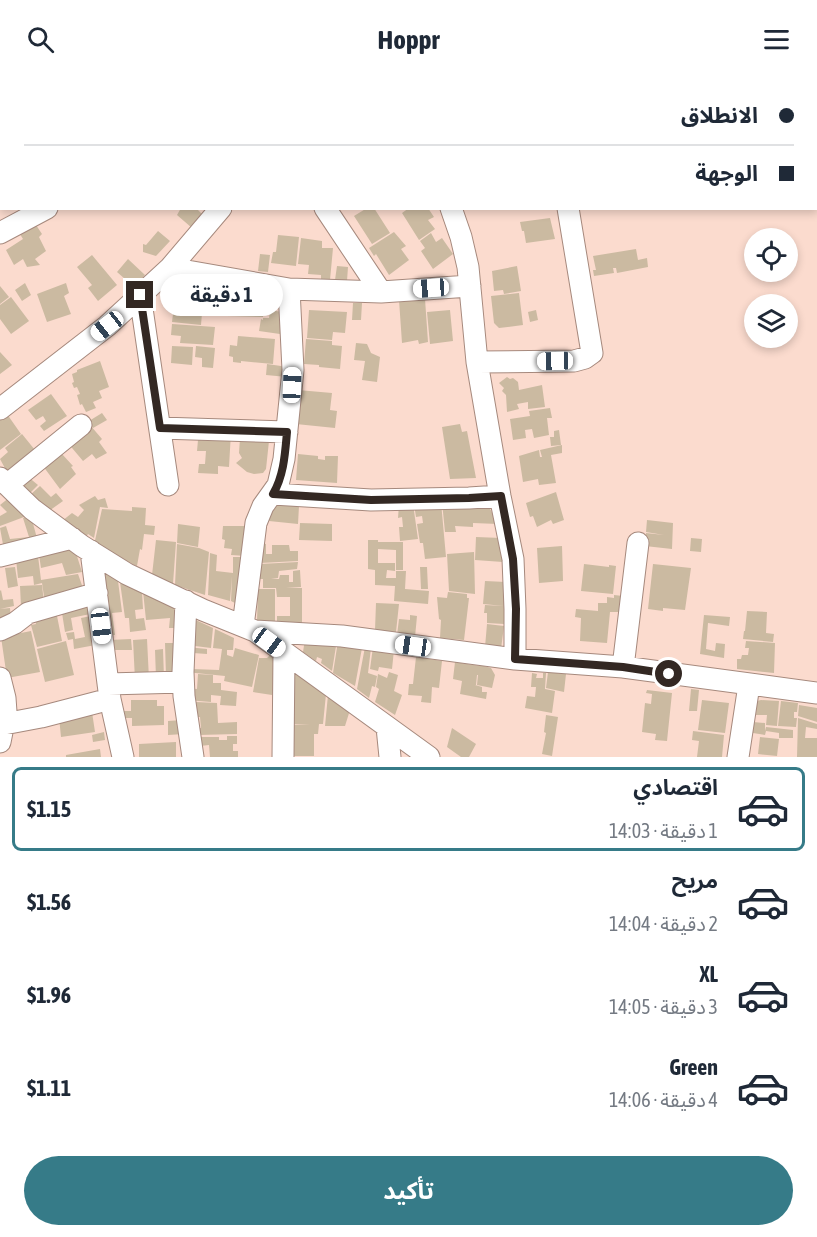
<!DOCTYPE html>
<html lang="ar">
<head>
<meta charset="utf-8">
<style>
  :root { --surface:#fff; --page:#f2f2f3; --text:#1f2937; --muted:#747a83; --line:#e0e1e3; --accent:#367b88 }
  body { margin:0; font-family:"Asap Condensed","Noto Sans Arabic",sans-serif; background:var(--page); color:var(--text); direction:rtl; height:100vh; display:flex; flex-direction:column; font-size:22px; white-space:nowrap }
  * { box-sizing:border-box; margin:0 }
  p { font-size:20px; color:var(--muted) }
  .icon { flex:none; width:33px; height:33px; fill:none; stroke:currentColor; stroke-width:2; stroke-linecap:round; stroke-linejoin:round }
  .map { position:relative; height:679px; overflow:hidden; direction:ltr }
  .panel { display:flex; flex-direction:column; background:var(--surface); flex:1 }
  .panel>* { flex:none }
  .banner { position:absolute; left:0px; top:0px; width:818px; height:132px; box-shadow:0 3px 9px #0003; direction:rtl; display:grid; align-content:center; height:132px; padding:0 24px; background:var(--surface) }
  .tools { position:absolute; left:744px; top:150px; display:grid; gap:12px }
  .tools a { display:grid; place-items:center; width:54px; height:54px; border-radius:50%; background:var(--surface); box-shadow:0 3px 9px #0003; font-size:30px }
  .end { position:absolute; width:27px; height:27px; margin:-14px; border:8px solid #332823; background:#fff; box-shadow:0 0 0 3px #fff }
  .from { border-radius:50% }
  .bubble { position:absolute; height:42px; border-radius:21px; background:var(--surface); box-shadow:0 3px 9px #0003; font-size:20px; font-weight:700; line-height:42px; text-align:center; direction:rtl }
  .car { position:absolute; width:18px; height:36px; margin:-18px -9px; border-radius:8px; box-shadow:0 0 4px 2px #0007; background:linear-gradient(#fff 24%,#345 0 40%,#fff 0 76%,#345 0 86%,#fff 0) }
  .banner b { display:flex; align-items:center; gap:21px; height:57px; font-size:22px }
  .banner b+b { border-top:2px solid var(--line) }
  .banner i { width:15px; height:15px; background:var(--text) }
  ul { padding:10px 0 0; list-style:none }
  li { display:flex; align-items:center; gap:18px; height:84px; margin:0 12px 9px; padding:0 12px; border:3px solid transparent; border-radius:9px }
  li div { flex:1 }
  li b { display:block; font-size:22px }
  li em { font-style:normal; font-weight:700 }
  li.current { border-color:var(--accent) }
  li>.icon { width:54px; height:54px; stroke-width:1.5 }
  .button { display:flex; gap:12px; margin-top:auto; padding:12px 24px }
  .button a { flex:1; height:69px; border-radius:36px; background:var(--accent); color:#fff; font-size:24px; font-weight:700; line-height:69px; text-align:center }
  header { display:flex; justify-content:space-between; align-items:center; height:78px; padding:0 24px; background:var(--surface); font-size:27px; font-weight:700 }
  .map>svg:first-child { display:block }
  .building { fill:#cbbaa1 }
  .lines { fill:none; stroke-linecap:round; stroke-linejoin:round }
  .minor-casing { stroke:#a6897d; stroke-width:23 }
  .minor { stroke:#fff; stroke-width:21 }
  .route { stroke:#332823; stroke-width:8 }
</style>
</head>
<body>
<header><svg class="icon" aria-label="menu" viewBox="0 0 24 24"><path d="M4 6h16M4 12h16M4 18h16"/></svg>Hoppr<svg class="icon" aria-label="search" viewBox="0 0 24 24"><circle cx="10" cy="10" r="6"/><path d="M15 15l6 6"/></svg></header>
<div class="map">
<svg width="817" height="679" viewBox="0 0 817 679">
  <rect width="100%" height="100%" fill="#fbdbce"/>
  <!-- building -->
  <path class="building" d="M181,130H196L203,137L192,150L177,137Z
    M367,130H374L390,155L372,166L354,138Z
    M409,130H428L434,139L428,142L435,151L419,162L402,135Z
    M550,140L555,161L526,165L524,153H522L520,144Z
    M34,144L42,156L39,159L46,173L35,181L40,187L27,189L23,181L14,187L6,172L23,161L18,153Z
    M158,153L170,163L156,178L143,174V166L146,167Z
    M394,154L406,168L401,171L409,182L389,197L376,176L374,178L369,170Z
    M431,155L436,164L442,160L453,176L433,191L421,173L425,170L420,163Z
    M278,157L299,159L296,188L271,185L273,174H276Z
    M301,160L322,163V170H333L330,202L321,201V197L308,196L309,187L298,186Z
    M636,171L638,182L647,180L648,189L617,195L616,190H613L614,195L594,198L593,192H596L593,178Z
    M260,176L270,177L268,194L258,193Z
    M92,177L117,207L98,223L88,210L92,207L77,189Z
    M128,181L145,197L134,209L117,194Z
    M337,188L348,189L347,203L335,202Z
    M517,188L521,213L504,216L503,212L494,213L492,193Z
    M25,205L31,217L22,223L15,212Z
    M66,205L69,215L64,218L71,236L47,244L37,216Z
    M211,205L224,206L223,215H226V223L219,222L218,228H212V218H210Z
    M0,208L9,219L0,226Z
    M184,215L205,217L204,226H209L208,235H202L201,247L172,244L175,219L183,220Z
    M519,215L523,247L499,250L494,245L491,218Z
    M229,216L265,219L263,239L227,238Z
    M11,219L29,243L11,256L0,241V227Z
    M425,221L428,264L419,266L418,262L402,265L399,222Z
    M353,225H362L361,242H352Z
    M270,232L282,234L280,256L259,253L261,241L263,242V240H269Z
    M309,232L347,234L345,255L333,254L332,262L307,260Z
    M450,232L453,263L430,266L427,234Z
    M536,232L538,242L530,244L528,234Z
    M172,246L215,249L213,267L180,265L181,258L171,257Z
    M238,258L275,261L273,286L241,283V285L233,284V279L229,278L230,267L237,268Z
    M306,261L332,263V267L342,268L340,291L319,289V287L304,286Z
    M356,265L367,266L371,275L380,279L377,304L362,302L365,283L354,282Z
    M172,268L193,269L192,287L171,285Z
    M196,268L215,270L213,290L202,289V280L195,279Z
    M0,274L12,287L0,296Z
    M100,283L109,309L99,313L102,320L93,324L96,330L86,334L82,326L80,327L77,317L80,316L77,309L74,310L72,305L74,304L72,296L77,294V292Z
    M267,286L288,289L287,299L266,297Z
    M507,299L510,301L513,300L518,304L519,312L542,307L545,329L528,331V324L517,326L519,331L507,334L506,317L502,313L504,310L499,305Z
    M298,312L332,315L330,332L337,333L335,350L296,346Z
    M51,316L67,338L44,353L40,348L46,343L43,338L36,342L28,332Z
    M550,330L552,340H547L549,357L534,360L532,351L525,352L526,360L513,362L510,341L530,338L529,333Z
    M102,335L107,342L93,350L89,343Z
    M7,336L21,356L0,372V341Z
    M460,346L462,354L467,353L476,400L450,401L442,349Z
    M90,347L102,361L99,364L107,375L96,381L92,376L83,383L67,364Z
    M559,352L561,367L551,368L550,359H554V353Z
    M220,354H231L229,389L218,388V396L198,395L199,386H205L206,373H197L198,362L219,363Z
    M22,356L39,377L7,394L0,381L8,374L5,370Z
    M240,360L269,363L266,391L263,395L254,396L247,394L236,385L242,380L239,375Z
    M562,367V375L551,377L556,405L539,407L538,401L523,404L519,378L539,372L540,379H542L540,372Z
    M62,376L73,388L71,389L76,396L60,411L40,384Z
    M298,376L318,378V381L325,382V378H338L337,405L296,402Z
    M27,398L38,407L29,416L18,405Z
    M40,408L51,419L56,415L63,423L49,433L30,417Z
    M556,414L564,442L553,446L551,442L537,449L533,438L530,439L526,425Z
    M95,418L98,422L105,420L108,430L100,429L94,460L88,456L86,459L62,443L72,435L78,439L84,432L79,427Z
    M10,419L32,436L0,448V438L7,434L0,427Z
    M441,424L446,479L425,481L423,465H420L417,446L423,445L422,438L416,439L414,426Z
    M442,424L488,427L498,446L473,445V449L455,448L456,454H445Z
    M399,426H413L418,461L400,463L399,449H403L402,439L398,440Z
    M273,427L299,428L298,446L269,443Z
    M132,429L146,430L145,447L155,448L154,457L144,456L142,472L140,471L137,488L94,467L102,431L132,433Z
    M31,438L38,464L4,472L0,450L6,448L10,461L29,459L23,440Z
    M647,442L673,445L672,471L645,468L646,455L664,457L646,454Z
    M300,445L332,446V463L299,462Z
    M178,446L200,449L198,469L177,465Z
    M223,448H245L249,451L246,478L231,477L232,471L224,470L225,462L222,461Z
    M476,459L501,460L503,484L475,482Z
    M691,460L702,461L701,474L690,473Z
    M156,462L176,464L173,506L152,497Z
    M368,462H378V464H403V492H396V472L378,471V485H395V493L387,492L386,500H396V493H406L405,511L429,513L428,526L394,523L395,508L375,507V492L368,491Z
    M262,465L266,466V476H272V467H289L290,473H298V483L260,485Z
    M177,466L199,470L209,474L205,517L175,507Z
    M562,468L563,503L539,505L537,470Z
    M70,471L76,475L82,494L66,497L62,485L41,490L39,477Z
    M474,474L475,516L449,513L447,476Z
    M210,475L217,477L216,493L233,495V479H244L241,528L231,523L232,498L230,523L208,517Z
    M38,478L41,502L78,496L84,513L45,525L42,505L34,507L33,498L18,500L16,481Z
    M298,484L297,491L279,493L278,500L271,501H279L280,497H289V504H293V493L300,492L301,509L286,510H302V545H277V538H290V519H277L276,510H263V501H260V486Z
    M584,486L609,489V487L616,488L613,516L581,513Z
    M653,486L691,490L685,532L663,530V533L648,531Z
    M15,489L18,508L8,510L5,490Z
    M420,489H427L428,511H421Z
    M105,494L118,503L122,534L112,535L115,557H108L98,499Z
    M485,503L506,504V529L504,546L487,545V535H484L485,527L504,528L483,526Z
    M120,504L142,514L143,531L135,532L136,541L144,540L146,552L130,554L129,540H125Z
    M42,507L44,525L21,529L20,508Z
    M258,511H275V544L257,543Z
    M1,512L3,522L13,521L14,528L0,531V513Z
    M143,513L178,529L177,550H169L170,540L146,542Z
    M448,514L467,516V520H469L464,562L440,560L441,542L439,541L437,519L447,520Z
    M614,517L623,518L620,534H610L607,565L580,563L581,540L575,539L576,531L598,533V525H607V519L614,520Z
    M93,525L95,535L71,540L73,552L65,554L62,535Z
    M376,525L399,526L396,554L375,552Z
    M10,530L11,543L0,544V531Z
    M56,533L62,563L37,569L31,547L36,546L34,538Z
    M747,533L767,534L766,555L774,556L773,564L743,561L744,553H745Z
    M96,537L101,566L74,571L73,561L68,562L66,555L74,554L75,561L85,559L81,540Z
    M410,537L417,538L415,559L397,557L399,541L410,542Z
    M704,537L730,539L729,548L708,545L706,571L715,573L716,565L725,566L724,580L700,576Z
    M187,538L213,550L211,570L187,567Z
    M487,546L504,548L501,571L485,569Z
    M215,551L234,560L233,572H227V577L233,579L235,570L259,577L252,609L224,603L225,598L186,594L187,569L207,571V576L193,575L192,591L219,592L222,571L213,570Z
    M31,553L40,594L7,600L1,559Z
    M131,561L132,572H111L109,562Z
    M147,561L149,601L135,602L133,562Z
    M305,561L337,562L332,593L321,585L322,581L317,579L316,583L303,574Z
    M66,563L74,597L45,604L37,571Z
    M338,563L362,570L355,608L333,595Z
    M746,563L775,565L774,595L737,591V581H741L742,577H748L749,570H745Z
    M165,565H176L177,599H166Z
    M365,569L371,570L368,595L377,598L375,609L372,608L369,620L357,611Z
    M373,569L394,572L392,591L379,589L378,593L370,591Z
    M163,571L164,600H156L155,572Z
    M270,577L279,582L272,617L253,614L259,580H267Z
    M416,579L442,583L439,610L432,609L431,625L421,624L422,618L408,617L409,606H413Z
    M455,584L473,587L472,597L473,587L484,588L491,590L495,597L492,610L477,607L478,597H477L476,607H475L482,609V614H487L486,621L460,616L462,603L453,601Z
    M296,593L326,616L323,646H319L318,656H314V678H291L288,647L310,646H287L290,599Z
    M389,594L398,597L394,613L402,617L395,637L375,624L379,611L376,609L378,596L387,600Z
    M548,594L566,596L564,614L546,610Z
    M532,595L537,596L536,600H543V595H546L545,611L555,613L552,635L525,630L527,618L535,619L536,609H531Z
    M198,596L213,597V605H221V612L237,614L236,628L220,627L221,618L211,617V624L187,622V610L197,611Z
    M691,611L699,612L697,633H689Z
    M647,612L672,615L667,663L655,662L656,656L642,654L645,625L651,626L652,616L646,615Z
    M328,617L350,632L345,648H325Z
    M131,622H157V628H164V647L132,648V640H120V633H131Z
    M702,622L729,625L725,655L698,652Z
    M761,622L779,623L777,648L766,647L767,637H756L757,623Z
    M781,623L798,625L797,634H794V640H797L796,649L778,648Z
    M196,624L217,625L218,645L237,644V656L198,657V650H201L200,639H195Z
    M799,627L817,630V644L798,638Z
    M92,634L95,654L61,659L59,639Z
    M546,637L558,639L552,678L542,676L546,655L544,654Z
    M798,640L817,646V651L806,649L805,660H817V679H797Z
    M182,642L184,656L168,657V643Z
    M753,644L765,645V653L766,649L793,652V660H779V655L766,653L765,657L753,655Z
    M452,650L476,666L469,679H461L447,669Z
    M693,653L724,657L722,679H697L699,663L692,662Z
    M104,654L105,662L93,664L92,657Z
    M227,658H237V666H233V673H238V679H210L209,667L200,668V659H219V662H227Z
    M760,659L779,661L777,678L758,676Z
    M176,664V679H139V666Z
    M100,671L101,679H66V677Z"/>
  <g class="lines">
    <!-- minor casing -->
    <g class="minor-casing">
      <path id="minor" d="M34,0V2
        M379,0V2
        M327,2L328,0
        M816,7L817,6
        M0,39H2
        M325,130L381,214
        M451,130L461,159L468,189L477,284L500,418L513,481L515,531V581
        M0,155L47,130
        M170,190L289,211L381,214L470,208
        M140,217L168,407
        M477,284L574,283L585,280L592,275L568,130
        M0,331L107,248L170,190L221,130
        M160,350L287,354
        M0,400L32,431L82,468L127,496L203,532L255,553L429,679
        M7,407L81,347
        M273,416L371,422L469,420L500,418
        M91,473L110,621L123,679
        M0,478L72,460
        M186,523L183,594L184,618L193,679
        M243,548L256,445L263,428L278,407L284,381L293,292L289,211
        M0,552L15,545L28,535L97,515
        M255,553L342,558L515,581L623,589L817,615
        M623,589L638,465
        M0,600L5,620L6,634L0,664
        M108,606L183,604
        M0,646H4L41,639L110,621
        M387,649L390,679
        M283,679L284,574
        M738,679L749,607"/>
    </g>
    <!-- minor -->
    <use href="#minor" class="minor"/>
  </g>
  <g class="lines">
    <!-- route -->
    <path class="route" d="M140,217L160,350L287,354C285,376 284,397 273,416L371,422L469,420L501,418L513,481L516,531L515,581L623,589L669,596"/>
  </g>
</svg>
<div class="tools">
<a><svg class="icon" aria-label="locate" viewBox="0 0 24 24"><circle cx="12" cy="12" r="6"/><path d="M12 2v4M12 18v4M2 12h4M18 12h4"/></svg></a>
<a><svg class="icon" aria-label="layers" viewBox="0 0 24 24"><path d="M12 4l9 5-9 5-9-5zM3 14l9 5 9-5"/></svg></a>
</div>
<i class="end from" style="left:669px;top:596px"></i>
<i class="end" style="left:140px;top:217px"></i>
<div class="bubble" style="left:160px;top:196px;width:123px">1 دقيقة</div>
<i class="car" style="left:431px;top:210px;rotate:266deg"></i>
<i class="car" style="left:107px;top:248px;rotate:232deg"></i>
<i class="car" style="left:555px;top:283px;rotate:269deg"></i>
<i class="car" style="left:292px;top:307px;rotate:2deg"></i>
<i class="car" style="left:101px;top:548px;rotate:173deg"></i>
<i class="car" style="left:269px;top:564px;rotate:126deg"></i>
<i class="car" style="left:413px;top:568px;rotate:278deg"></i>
<div class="banner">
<b><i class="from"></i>الانطلاق</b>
<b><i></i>الوجهة</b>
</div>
</div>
<section class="panel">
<ul>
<li class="current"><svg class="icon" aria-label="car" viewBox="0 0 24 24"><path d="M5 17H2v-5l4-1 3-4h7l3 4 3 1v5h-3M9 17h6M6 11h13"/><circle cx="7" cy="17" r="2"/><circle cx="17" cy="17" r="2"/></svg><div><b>اقتصادي</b><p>1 دقيقة · 14:03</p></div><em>$1.15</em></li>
<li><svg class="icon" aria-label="car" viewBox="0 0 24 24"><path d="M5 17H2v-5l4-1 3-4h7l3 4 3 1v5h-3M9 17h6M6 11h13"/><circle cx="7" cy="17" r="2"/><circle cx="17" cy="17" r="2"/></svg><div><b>مريح</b><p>2 دقيقة · 14:04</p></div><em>$1.56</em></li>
<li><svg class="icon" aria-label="car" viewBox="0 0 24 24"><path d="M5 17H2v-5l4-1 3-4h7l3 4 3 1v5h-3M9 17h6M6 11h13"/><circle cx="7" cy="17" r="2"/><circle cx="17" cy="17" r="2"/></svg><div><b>XL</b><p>3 دقيقة · 14:05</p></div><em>$1.96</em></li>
<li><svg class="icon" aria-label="car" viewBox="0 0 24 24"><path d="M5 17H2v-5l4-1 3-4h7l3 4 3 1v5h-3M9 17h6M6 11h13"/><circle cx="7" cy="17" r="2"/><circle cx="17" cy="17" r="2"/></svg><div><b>Green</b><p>4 دقيقة · 14:06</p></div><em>$1.11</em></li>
</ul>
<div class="button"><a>تأكيد</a></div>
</section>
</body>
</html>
